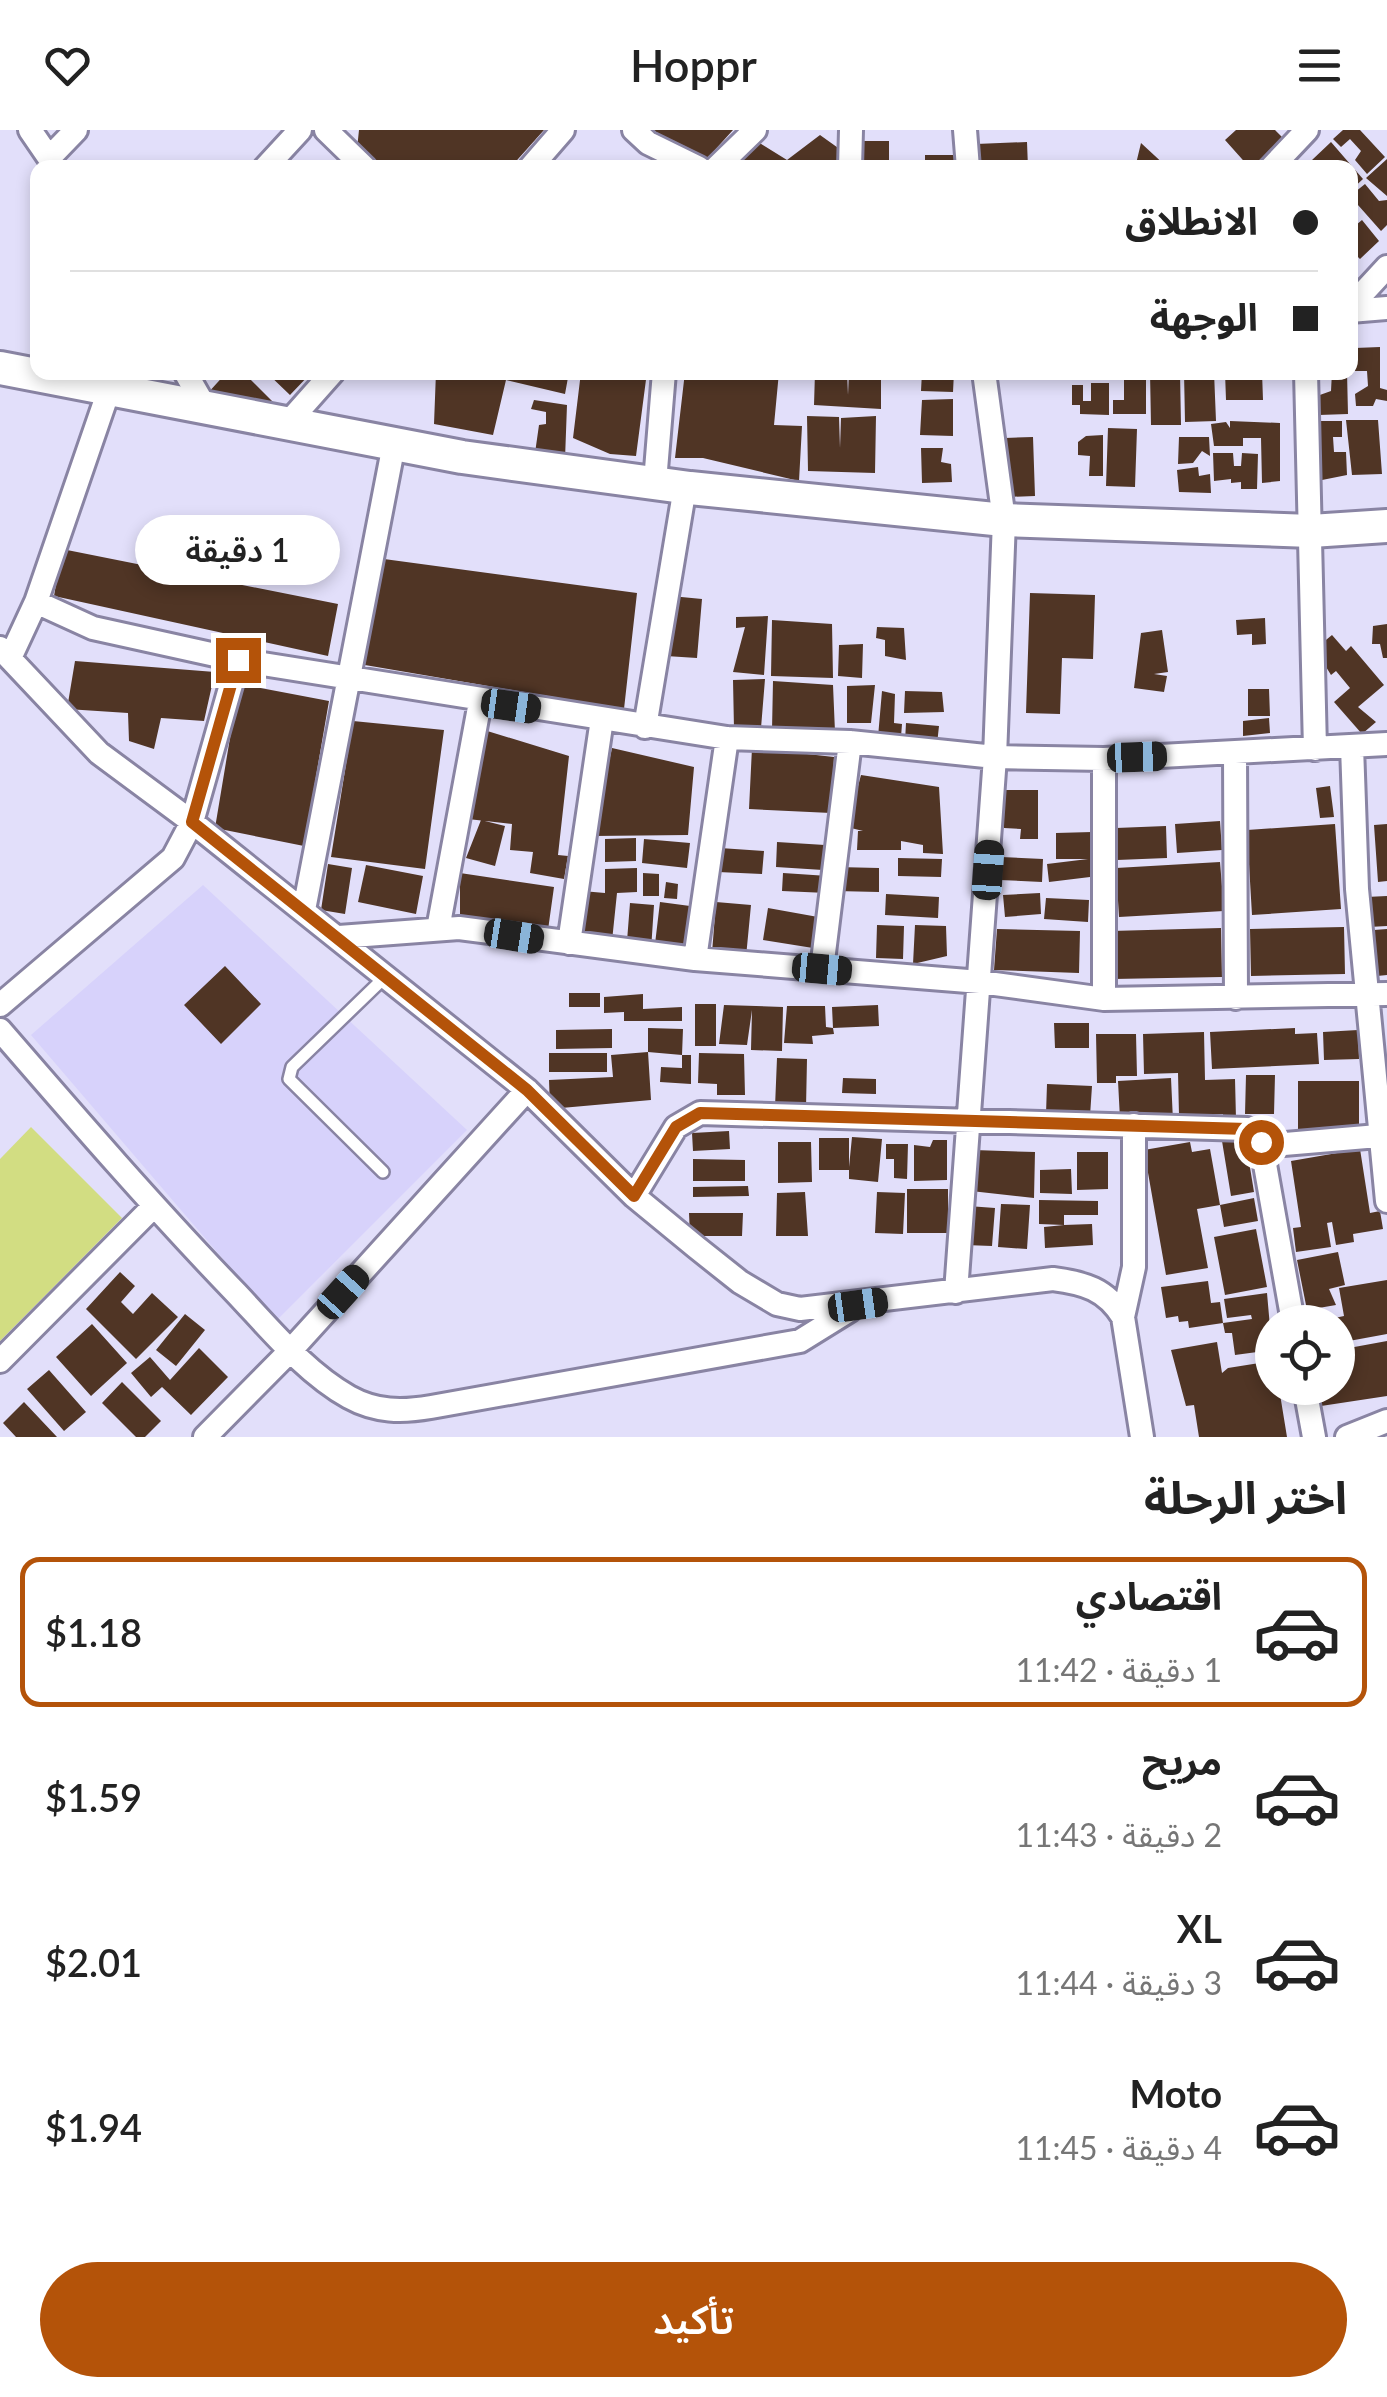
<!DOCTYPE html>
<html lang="ar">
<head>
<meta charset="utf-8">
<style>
  :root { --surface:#fff; --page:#f2f2f2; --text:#222; --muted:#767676; --line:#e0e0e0; --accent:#b45309 }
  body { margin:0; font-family:Lato,"Noto Sans Arabic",sans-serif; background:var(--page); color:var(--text); direction:rtl; height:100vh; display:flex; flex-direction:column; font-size:38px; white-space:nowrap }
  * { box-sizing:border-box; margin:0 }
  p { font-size:32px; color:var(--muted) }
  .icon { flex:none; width:55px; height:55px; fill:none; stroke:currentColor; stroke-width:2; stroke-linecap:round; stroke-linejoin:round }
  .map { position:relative; height:1307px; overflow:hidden; direction:ltr }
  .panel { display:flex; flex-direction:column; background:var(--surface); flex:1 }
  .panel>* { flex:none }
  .guide { position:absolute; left:30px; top:30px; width:1328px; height:220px; border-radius:20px; box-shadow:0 5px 15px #0003; direction:rtl; display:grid; align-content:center; height:220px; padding:0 40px; background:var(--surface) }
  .fabs { position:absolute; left:1255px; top:1175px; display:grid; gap:20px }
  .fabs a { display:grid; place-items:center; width:100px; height:100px; border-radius:50%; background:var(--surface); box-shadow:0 5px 15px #0003; font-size:50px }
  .end { position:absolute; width:45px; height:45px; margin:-22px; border:12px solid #b45309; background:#fff; box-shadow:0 0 0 5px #fff }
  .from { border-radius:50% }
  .bubble { position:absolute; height:70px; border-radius:35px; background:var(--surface); box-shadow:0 5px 15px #0003; font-size:32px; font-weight:600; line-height:70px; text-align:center; direction:rtl }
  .car { position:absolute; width:30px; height:60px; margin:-30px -15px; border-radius:12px; box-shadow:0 0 8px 2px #0007; background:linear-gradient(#222 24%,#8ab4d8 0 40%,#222 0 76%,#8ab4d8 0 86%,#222 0) }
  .guide b { display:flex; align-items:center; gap:35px; height:95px; font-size:38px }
  .guide b+b { border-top:2px solid var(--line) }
  .guide i { width:25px; height:25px; background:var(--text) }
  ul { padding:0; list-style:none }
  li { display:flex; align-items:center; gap:30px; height:150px; margin:0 20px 15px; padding:0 20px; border:5px solid transparent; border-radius:20px }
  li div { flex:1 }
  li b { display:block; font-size:38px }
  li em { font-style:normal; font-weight:600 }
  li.active { border-color:var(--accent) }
  li>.icon { width:90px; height:90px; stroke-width:1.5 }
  h2 { padding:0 40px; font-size:45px; line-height:120px }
  .button { display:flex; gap:20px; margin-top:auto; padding:20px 40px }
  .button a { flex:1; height:115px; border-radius:60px; background:var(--accent); color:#fff; font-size:40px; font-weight:600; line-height:115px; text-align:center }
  header { display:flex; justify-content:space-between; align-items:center; height:130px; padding:0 40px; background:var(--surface); font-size:45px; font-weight:600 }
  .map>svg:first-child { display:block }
  .built { fill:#d7d2fb }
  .green { fill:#d2dd82 }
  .building { fill:#503525 }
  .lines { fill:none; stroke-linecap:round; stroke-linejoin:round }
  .lane-casing { stroke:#8984a3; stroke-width:16 }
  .street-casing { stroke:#8984a3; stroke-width:28 }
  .secondary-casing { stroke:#8984a3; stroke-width:38 }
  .lane { stroke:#fff; stroke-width:11 }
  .street { stroke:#fff; stroke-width:22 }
  .secondary { stroke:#fff; stroke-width:32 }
  .route { stroke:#b45309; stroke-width:12 }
</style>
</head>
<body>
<header><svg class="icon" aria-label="menu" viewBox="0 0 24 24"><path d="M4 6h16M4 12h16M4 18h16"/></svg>Hoppr<svg class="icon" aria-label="heart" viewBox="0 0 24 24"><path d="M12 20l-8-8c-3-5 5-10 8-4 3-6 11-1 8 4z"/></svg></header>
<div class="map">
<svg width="1387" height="1307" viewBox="0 0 1387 1307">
  <rect width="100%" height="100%" fill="#e2dffa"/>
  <!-- built -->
  <path class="built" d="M203,755L467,1000L276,1191L31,905Z"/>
  <!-- green -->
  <path class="green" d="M31,997L122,1088L0,1211V1029Z"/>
  <!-- building -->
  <path class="building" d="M359,0H544L510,38H338L334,33L357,19Z
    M643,0H733L704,32Z
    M1236,0H1275L1284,9L1250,38L1225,10Z
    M1343,0H1360L1385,27L1367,44L1355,30L1361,21L1350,9L1341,17L1333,9Z
    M820,5L841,20V38H730L758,12L787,30Z
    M862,11H889V38H862Z
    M1027,12L1028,38H977L976,14Z
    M1331,12L1363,49L1350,61V38H1319L1312,30Z
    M1141,13L1168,38H1135Z
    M925,25H955V38H925Z
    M1387,29V66L1366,48Z
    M1365,54L1379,71L1387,70V95L1381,101L1350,66Z
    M1362,90L1379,111L1360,129L1350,119V100Z
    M1380,217V258L1387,260V271L1376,269L1373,276H1356L1355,264L1368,256L1367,241H1354L1355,218Z
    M227,242H243L275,274L267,285L207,264Z
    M266,242H308L310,244L290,265Z
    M436,242H569L565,264L506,250L493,305L434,294Z
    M581,242H647L636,326L610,324L573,308Z
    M685,242H779L774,295L802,296L799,351L703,328H675Z
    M815,242H847L848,265L849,242H881V279L814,275Z
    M922,242H954L953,262L921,261Z
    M1075,242H1105V249H1074Z
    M1124,242H1146V284H1113V270H1124Z
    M1150,242H1180L1181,295H1151Z
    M1184,242H1214L1216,291L1185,292Z
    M1225,242H1262L1263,270H1226Z
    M1332,242H1347L1348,284L1319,285L1317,266L1331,261Z
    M1091,253H1109V285L1080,284V275H1072V255H1083V271H1091Z
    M953,269V306L920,305L922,270Z
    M534,270L567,275L565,329L535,323L539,295L546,294V282L531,279Z
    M807,286L839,287L840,318L841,288L876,286L875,343L808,341Z
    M1346,290H1378L1382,344L1352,345Z
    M1230,291L1280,293V351L1262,353L1261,308H1243V316H1214L1211,294L1226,292L1230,298Z
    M1313,291H1342V307H1333L1334,322H1346L1347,345L1322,350Z
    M1108,298L1137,299L1135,357L1106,356Z
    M1103,305V346H1089L1090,326L1078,325V312L1086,306Z
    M1033,307L1035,366L1007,367L1005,308Z
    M1179,307H1209L1210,326L1202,321L1193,333L1178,334Z
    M921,318H943L941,332L951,334L952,352L922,353Z
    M1213,323H1233L1234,336H1241L1242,323L1258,324L1257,359H1241V352L1231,353V349L1214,351Z
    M1198,337L1199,346L1210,344L1211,363L1179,362L1177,340Z
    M62,419L338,474L328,526L54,466Z
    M384,429L637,463L624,579L359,534Z
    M1030,463L1095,465L1093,529L1062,528L1060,584L1026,583Z
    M671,466L702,469L697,528L666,526Z
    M768,486L764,545L733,542L745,497L736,498V487Z
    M1265,488L1266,514L1252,515V504L1237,505L1236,490Z
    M772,490L832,494L833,548L771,546Z
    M1387,494V528H1383L1380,514H1372L1373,496Z
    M877,497L904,498L906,530L885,526V510L876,508Z
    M1162,500L1168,542L1154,544L1167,546L1164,562L1134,558L1141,503Z
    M1332,505L1346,521L1351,516L1384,555L1358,577L1376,592L1362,604L1334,572L1350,558L1336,541L1331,545L1315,519Z
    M863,514L862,548L838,546L839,515Z
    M75,531L215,542L204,591L161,588L154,619L129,611L128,583L67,579Z
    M765,549L761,598L734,599L733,550Z
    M773,551L833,555L835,602L772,600Z
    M239,554L329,571L304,716L215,698Z
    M875,555L871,593H847V556Z
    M1248,559H1269L1270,586H1248Z
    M882,561L895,564L894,593L902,594L901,607H878Z
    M905,561L942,562L944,582L904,583Z
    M1269,588L1270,603L1243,606V591Z
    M353,591L444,600L425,739L331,727Z
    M906,593L939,596L937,614L905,611Z
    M484,600L569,626L558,725L568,726L564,749L530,743L533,722L510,720L512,694L468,689Z
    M612,618L694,637L688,705L593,706Z
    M752,618L834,627L831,683L749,679Z
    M861,645L939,657L943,724L923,723V715L901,711V720H857L858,701H863L847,697Z
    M1330,656L1334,687L1320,688L1316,658Z
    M1004,660H1038V709H1020L1021,699L1004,698Z
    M481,690L505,696L495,736L466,728Z
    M1220,691L1222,720L1177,723L1175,694Z
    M1335,694L1341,779L1252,785L1247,700Z
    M1387,694V751L1378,752L1374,695Z
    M1166,696L1167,728L1117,730L1116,698Z
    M1092,702L1090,747L1049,752L1047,734L1088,729H1056V703Z
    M636,708V731L605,732V709Z
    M644,709L690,713L687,738L642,733Z
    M777,712L825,715L823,740L776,737Z
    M720,718L764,721L762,744L718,742Z
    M1001,727L1043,729L1042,752L1000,750Z
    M898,728L942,729L941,747L898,746Z
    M1220,732L1224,781L1119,787L1116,738Z
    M328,734L352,738L345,784L321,780Z
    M366,735L423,746L416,784L358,772Z
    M837,737L879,738V762L836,761Z
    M637,738V762L617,763L612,811L578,807L582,761L605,763V739Z
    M460,743L554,757L548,800L460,786Z
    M643,743L659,744V766H643Z
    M783,743L828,746L827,763L782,761Z
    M666,752L678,754L677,769L664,768Z
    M1040,763L1041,784L1005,787L1003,765Z
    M886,764L939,767L938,788L885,785Z
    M1387,766V796L1369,797L1366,767Z
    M1046,768L1089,770L1088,792L1044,789Z
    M660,772L690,776L685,818L655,814Z
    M716,772L751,775L746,827L712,823Z
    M630,773L654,775L651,820L627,811Z
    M768,778L818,787L813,818L763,810Z
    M877,795L904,796L903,829L876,828Z
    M915,795L946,796L947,826L913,834Z
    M1344,797L1345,844L1251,846L1250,799Z
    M1221,798L1222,847L1113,849L1111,801Z
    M997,799L1080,801L1079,843L994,840Z
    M1387,799V845L1377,846L1374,800Z
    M225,836L261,874L221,914L184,875Z
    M569,863H600V877H569Z
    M643,864V879L682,877V891H624V882L604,883V867Z
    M695,874H716V916H695Z
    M724,875L783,877L782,921L751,920L752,880L747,915L719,914Z
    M878,875L879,896L833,898L834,904L812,906L813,914L784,913L787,876H825L826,897L833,898L832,877Z
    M1054,893H1089V918H1055Z
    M648,898L683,899L682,925H691V954L660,952L661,937L682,938V925L648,922Z
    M1295,898V904L1317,903L1319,934L1212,939L1210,902Z
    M612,899V918L556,919V900Z
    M1358,900L1359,929L1324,930L1323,902Z
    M1204,902L1205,950L1235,949L1236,989H1223V984L1179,985L1178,943L1144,944L1143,904Z
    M1096,904H1136L1137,946H1116V953H1097Z
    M648,922L651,970L550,979L549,950L613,947L611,925Z
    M549,923H607V942H549Z
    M699,923L744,924L745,965H717V954L698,953Z
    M777,928L807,929L806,978L775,977Z
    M1246,945H1275L1274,984H1245Z
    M843,948L876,949V964L842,963Z
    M1171,948L1173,991L1120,989L1118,951Z
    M1298,951H1359V1005H1298Z
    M1047,954L1092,956L1090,986L1046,984Z
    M729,1001L730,1019L693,1021L692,1003Z
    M852,1007L882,1009L878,1052L849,1049V1040H819V1008H849V1037Z
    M1245,1007L1254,1062L1231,1066L1222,1011Z
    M933,1010H947V1050L914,1051V1015L930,1017Z
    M778,1012H811L812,1052L778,1053Z
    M1190,1012L1192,1022L1210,1019L1220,1075L1197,1079L1208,1138L1166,1145L1144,1020Z
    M886,1014H908L907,1049L894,1048V1029H886Z
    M1360,1019L1370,1083L1380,1081L1383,1099L1353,1104L1354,1112L1336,1115L1332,1092L1327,1093L1331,1117L1296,1122L1293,1098L1301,1097L1291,1031Z
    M974,1020L1035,1022L1034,1068L971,1061Z
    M1077,1022H1108V1059L1077,1060Z
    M693,1029L745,1030V1051H693Z
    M1071,1039L1072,1064L1040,1063V1040Z
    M748,1056L749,1066L693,1067V1057Z
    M907,1059H948V1103H907Z
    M805,1062L808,1106H776L777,1063Z
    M877,1062L905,1063L903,1104L875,1103Z
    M1254,1068L1258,1091L1224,1097L1220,1075Z
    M1039,1070L1098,1071V1085H1064V1095L1092,1094L1093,1115L1045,1118L1044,1097L1064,1095L1039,1094Z
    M1001,1074L1030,1075L1027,1119L998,1117Z
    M968,1076L995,1078L992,1116L965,1115Z
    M689,1083H743L742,1106H690Z
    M1256,1099L1267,1157L1225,1165L1214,1107Z
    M1338,1122L1345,1155L1329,1159L1336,1175L1307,1180L1297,1130Z
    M120,1142L135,1156L121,1172L133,1184L152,1163L178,1187L136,1229L86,1179Z
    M1387,1150V1204L1338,1213V1192H1316L1344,1186L1339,1158Z
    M1208,1151L1211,1173L1220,1172L1223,1193L1252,1189L1251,1185L1227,1188L1224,1169L1267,1163L1272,1220L1235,1225L1232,1203H1225L1223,1193L1189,1198L1188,1191L1179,1192L1178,1186L1166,1188L1161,1157Z
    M185,1184L205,1200L176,1236L156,1220Z
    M92,1194L127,1233L91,1266L56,1227Z
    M1387,1211V1266L1321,1276L1317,1258H1338V1220Z
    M1217,1212L1222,1243L1228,1238L1272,1231V1258H1279L1287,1307H1199L1194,1275L1186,1276L1171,1220Z
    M199,1218L228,1247L191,1285L162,1257L151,1267L131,1243L150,1227L170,1250Z
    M49,1240L86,1282L64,1301L27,1259Z
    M122,1252L161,1291L145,1307H136L102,1273Z
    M24,1272L57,1307H16L3,1293Z"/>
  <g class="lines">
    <!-- lane casing -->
    <g class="lane-casing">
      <path id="lane" d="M383,1042L289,949L292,937L384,848"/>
    </g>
    <!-- street casing -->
    <g class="street-casing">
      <path id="street" d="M30,0L56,38
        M326,0L365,38
        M634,0L648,13L699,38
        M965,0L968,38
        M49,28L76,0
        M265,38L300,0
        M530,38L563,0
        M716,38L755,0
        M850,38L851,0
        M1271,38L1307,0
        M1350,177L1387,137
        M1350,181L1387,178
        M185,242L204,275
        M1306,242L1315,619
        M286,295L333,242
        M655,352L664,242
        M36,472L110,257
        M0,518L99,623L192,692L527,960L634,1066L696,1117L740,1152L777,1174L800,1179L1053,1149C1084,1153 1106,1159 1123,1187L1142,1307
        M10,528L36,472L93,498L238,530L727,608L850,612L995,627L1104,629L1387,614
        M645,597L685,357
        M1352,616L1357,759L1387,1071
        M1235,623L1236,868
        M304,780L394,314
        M438,799L480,572
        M339,807L459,798L695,829L980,852L1104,869L1387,864
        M569,813L602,589
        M695,829L727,608
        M822,839L850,612
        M1104,869V629
        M0,875L173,728L192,692L238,530
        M0,900C77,989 154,1078 236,1163C270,1199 306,1243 349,1267C376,1282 402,1282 431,1277L800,1211L850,1180
        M1262,1016L1378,1006
        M634,1066L676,997L700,983L1247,999L1261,1012L1293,1192
        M956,1162L995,627L1004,390L984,242
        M1123,1187L1134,1137V995
        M0,1231L153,1077
        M1305,1258L1314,1307
        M205,1307L291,1220L527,960
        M1347,1307L1387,1291"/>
    </g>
    <!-- secondary casing -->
    <g class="secondary-casing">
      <path id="secondary" d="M0,238L462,327L690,358L1004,390L1311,401L1387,396"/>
    </g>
    <!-- lane -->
    <use href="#lane" class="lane"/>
    <!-- street -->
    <use href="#street" class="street"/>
    <!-- secondary -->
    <use href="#secondary" class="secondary"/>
  </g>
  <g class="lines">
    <!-- route -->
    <path class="route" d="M238,530L192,692L527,960L634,1066L676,997L700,983L1247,999L1261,1012"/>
  </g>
</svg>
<div class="fabs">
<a><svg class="icon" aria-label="locate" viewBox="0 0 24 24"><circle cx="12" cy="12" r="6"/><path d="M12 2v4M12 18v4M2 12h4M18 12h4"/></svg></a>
</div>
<i class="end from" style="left:1261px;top:1012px"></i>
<i class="end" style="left:238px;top:530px"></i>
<div class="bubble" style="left:135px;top:385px;width:205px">1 دقيقة</div>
<i class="car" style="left:511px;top:576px;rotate:98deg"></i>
<i class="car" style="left:1137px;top:627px;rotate:88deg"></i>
<i class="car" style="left:988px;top:740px;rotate:4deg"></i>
<i class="car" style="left:514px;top:806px;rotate:99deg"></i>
<i class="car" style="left:822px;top:839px;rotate:95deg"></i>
<i class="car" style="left:343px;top:1162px;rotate:42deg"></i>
<i class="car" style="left:858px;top:1175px;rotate:82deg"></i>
<div class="guide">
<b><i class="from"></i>الانطلاق</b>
<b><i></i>الوجهة</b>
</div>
</div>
<section class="panel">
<h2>اختر الرحلة</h2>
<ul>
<li class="active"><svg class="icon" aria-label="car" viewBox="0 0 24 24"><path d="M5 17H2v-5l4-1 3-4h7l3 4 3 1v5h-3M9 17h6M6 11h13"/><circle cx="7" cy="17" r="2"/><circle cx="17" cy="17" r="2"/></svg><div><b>اقتصادي</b><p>1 دقيقة · 11:42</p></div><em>$1.18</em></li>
<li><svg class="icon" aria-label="car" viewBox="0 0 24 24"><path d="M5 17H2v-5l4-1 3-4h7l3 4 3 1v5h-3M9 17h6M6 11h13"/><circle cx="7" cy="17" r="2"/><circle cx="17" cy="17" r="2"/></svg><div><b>مريح</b><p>2 دقيقة · 11:43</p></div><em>$1.59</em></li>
<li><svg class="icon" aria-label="car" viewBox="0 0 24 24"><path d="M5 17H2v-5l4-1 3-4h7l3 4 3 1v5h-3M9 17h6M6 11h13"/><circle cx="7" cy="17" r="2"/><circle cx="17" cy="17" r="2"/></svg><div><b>XL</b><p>3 دقيقة · 11:44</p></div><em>$2.01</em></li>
<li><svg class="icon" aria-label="car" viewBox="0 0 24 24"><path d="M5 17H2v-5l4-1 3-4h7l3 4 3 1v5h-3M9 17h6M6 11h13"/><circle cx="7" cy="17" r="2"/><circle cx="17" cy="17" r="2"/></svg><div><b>Moto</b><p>4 دقيقة · 11:45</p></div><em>$1.94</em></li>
</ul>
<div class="button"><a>تأكيد</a></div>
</section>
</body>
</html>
